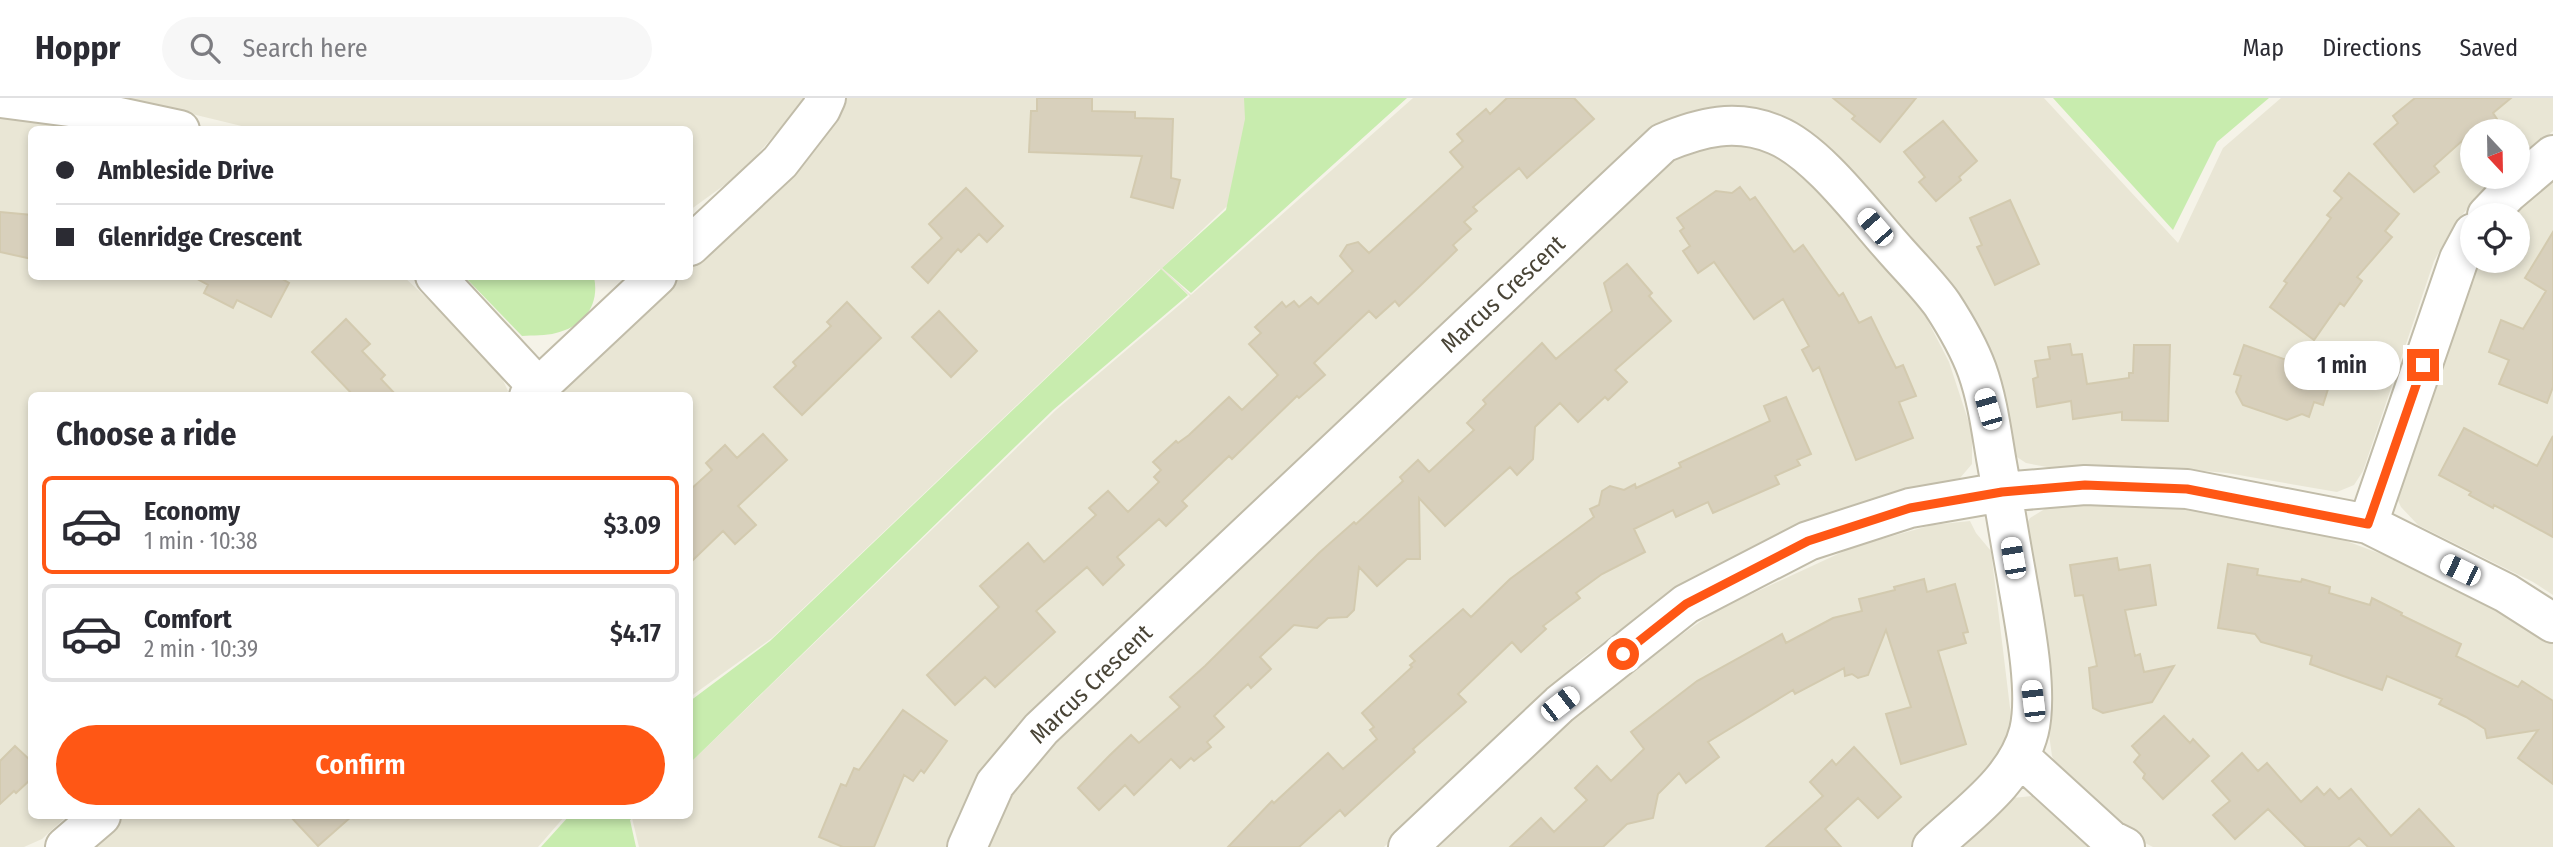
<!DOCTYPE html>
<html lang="en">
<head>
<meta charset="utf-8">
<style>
  :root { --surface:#fff; --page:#f7f7f7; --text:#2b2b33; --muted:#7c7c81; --line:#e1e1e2; --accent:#ff5715 }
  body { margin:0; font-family:"Fira Sans Condensed",sans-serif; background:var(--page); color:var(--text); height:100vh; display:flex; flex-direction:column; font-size:26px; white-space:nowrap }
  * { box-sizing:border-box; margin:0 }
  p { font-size:23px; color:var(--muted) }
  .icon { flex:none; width:38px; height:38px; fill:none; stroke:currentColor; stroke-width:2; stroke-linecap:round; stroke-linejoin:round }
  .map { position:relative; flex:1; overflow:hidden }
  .panel { position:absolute; left:28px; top:294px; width:665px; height:427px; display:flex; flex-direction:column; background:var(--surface); border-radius:10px; box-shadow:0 4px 10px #0003 }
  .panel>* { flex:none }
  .guide { position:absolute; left:28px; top:28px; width:665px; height:154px; border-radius:10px; box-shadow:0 4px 10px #0003; display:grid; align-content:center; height:154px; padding:0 28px; background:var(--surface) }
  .needle { width:46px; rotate:158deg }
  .buttons { position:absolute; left:2460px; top:21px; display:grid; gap:14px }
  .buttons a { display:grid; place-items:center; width:70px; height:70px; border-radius:50%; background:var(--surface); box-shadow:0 4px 10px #0003; font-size:35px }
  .end { position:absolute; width:32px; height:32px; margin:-16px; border:9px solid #ff5715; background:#fff; box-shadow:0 0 0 4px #fff }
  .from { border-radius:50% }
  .bubble { position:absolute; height:49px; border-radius:24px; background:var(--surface); box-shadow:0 4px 10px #0003; font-size:23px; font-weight:600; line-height:49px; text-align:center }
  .car { position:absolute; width:21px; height:42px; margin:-21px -10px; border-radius:9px; box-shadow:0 0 5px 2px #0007; background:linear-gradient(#fff 24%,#345 0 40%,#fff 0 76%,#345 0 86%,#fff 0) }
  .guide b { display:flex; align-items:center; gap:24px; height:66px; font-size:26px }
  .guide b+b { border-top:2px solid var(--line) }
  .guide i { width:18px; height:18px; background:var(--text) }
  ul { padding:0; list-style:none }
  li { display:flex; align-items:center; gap:21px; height:98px; margin:0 14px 10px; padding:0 14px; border:4px solid var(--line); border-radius:10px }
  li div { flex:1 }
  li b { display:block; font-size:26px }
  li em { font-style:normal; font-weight:600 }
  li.active { border-color:var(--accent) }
  li>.icon { width:63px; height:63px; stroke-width:1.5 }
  h2 { padding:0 28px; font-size:32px; line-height:84px }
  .primary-button { display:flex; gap:14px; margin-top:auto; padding:14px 28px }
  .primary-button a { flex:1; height:80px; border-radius:42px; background:var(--accent); color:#fff; font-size:28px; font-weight:600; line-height:80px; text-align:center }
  header { display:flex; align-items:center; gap:42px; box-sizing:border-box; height:98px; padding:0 35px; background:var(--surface); border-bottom:2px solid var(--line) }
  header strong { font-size:33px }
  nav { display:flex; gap:38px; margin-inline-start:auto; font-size:24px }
  .search { width:490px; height:63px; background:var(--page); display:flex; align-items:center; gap:18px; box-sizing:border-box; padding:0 24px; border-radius:38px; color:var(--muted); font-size:26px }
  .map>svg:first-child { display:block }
  .residential { fill:#e9e6d5 }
  .green { fill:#c8ecae }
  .building { fill:#d8d0bc; stroke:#d3caaf; stroke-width:2 }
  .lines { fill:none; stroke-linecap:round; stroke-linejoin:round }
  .minor-casing { stroke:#c1bca9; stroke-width:42 }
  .minor { stroke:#fff; stroke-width:38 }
  .route { stroke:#ff5715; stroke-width:9 }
  .labels { text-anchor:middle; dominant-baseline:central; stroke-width:7; stroke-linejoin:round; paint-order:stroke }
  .street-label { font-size:24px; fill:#494436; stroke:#fff }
</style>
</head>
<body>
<header>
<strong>Hoppr</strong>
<div class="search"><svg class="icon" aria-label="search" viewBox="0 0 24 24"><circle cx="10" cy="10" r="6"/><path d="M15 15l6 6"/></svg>Search here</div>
<nav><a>Map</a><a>Directions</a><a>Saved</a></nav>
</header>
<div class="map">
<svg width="2553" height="749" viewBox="0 0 2553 749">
  <rect width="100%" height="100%" fill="#f5f3e8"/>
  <!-- residential -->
  <path class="residential" d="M126,0H807L741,75L690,112V32H258Z
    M838,0H1341L1162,170L1191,197L1413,0H2044L2178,145L2223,50L2281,0H2553V33L2518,63V33H2473V79H2500L2480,95L2453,128L2434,163L2363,373L2354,387L2337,394L2227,375L2145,368L2047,369L2026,365L2011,355L1985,259L1744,11H1706L1667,23L984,670L958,717L947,749H639L632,720L635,718H690V665L1056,312L1190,198L1160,171L772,540L690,599V298H556L680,179L690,178V169L758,104Z
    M0,12L124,31L32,32V178L404,179L493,261L508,293L504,298H32V718H67L42,741L24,749H0Z
    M1706,45H1752L1798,67L1914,196L1949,264L1972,334V366L1960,380L1917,392L1682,488L1581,561L1384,749H982L997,708L1036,657L1665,60Z
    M2553,80V497L2533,484L2418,427L2401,409L2393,392L2475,163H2518V117H2509Z
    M2123,406L2239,417L2341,441L2440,478L2553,543V749H2153L2135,740L2063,681L2052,658L2021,435L2030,420L2048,409Z
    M1970,423L1976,435L1991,453L2011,618L2008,655L1973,694L1913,749H1439L1608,588L1717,512L1853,449L1932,427Z
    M2032,698L2046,702L2095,749H1959L2013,700Z
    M120,718H565L538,749H87Z"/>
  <!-- green -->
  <path class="green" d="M1244,0H1407L1191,195L1162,170L1226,112L1245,21Z
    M2053,0H2269L2217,44L2173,132Z
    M1161,171L1188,197L1053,312L690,665V603L770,543Z
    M465,179H594C600,207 584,228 556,235C546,238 533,237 522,238Z
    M569,718H635L630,722L636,749H541Z"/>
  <!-- building -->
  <path class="building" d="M1037,0H1092V13L1135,14V20L1173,21L1171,80L1180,82L1173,110L1131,99L1142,58L1029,54L1031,13H1037Z
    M1507,0H1574L1594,21L1527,80L1519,70L1473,109L1477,113L1464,124L1471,131L1453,147L1457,152L1421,187L1399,208L1395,203L1376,220L1369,213L1314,265L1325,277L1299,300L1297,298L1232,361L1229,358L1182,403L1187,408L1166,428L1159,421L1117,459L1124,467L1103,487L1087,469L1036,513L1055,534L995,589L985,579L955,607L927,577L999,509L980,488L1028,445L1044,464L1096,417L1089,410L1108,393L1128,414L1159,384L1154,379L1161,372L1153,364L1176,343L1178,345L1189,337L1229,299L1242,312L1278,277L1249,246L1261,235L1255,229L1282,204L1286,209L1294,203L1299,209L1311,199L1318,206L1353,173L1340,158L1347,147L1358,144L1369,155L1463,69L1450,54L1463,43L1457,36L1486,11L1490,16Z
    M1833,0H1916L1880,44L1852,21L1855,18Z
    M2415,0H2511L2493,15L2497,21L2481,33H2473L2434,68L2439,74L2414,94L2374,46L2398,25L2393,18Z
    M1943,23L1977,63L1959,79L1961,82L1936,103L1919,84L1925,79L1904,54Z
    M2349,75L2399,116L2385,133L2392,139L2357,179L2362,183L2344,208L2340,205L2314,242L2270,209L2287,185L2284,183L2331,120L2327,117L2342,100L2334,93Z
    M1740,89L1750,102L1755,99L1794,154L1803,147L1839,198L1843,195L1859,225L1871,219L1896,270L1903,267L1916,298L1899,304L1913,340L1856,362L1819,269L1813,273L1802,252L1809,248L1783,201L1754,221L1714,164L1698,175L1683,153L1690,148L1680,133L1684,130L1677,120L1716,93L1732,95Z
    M966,90L1003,128L987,144L979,136L961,154L958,151L928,185L912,169L942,140L929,126Z
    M2010,102L2039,166L1995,187L1977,149L1982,147L1970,120Z
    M0,114L32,117V161L0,154Z
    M2553,134V289L2547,305L2499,286L2509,262L2489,254L2501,222L2523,231L2546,193L2525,180Z
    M1627,166L1652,195L1649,198L1671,223L1615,272L1627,284L1608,302L1605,299L1578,324L1560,305L1535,329L1533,361L1517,377L1510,369L1445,428L1419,400L1420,461H1407L1377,488L1359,469L1354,512L1347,519L1328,520L1317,530L1294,527L1260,559L1271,571L1251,590L1248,586L1214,618L1224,629L1207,644L1211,649L1194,663L1191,660L1180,670L1171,661L1134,697L1125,687L1099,712L1078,690L1109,658L1131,637L1139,645L1180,609L1170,599L1205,568L1319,455L1354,424L1356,426L1403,383L1400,379L1418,362L1429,374L1474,332L1467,325L1486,306L1483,302L1542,245L1556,261L1612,213L1604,185Z
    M192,178H277L289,185L271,219L237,202L233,210L204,195L208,187Z
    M847,204L881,240L802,317L774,289L796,268L793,264L831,228L827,224Z
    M939,213L977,253L951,279L912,239Z
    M346,221L370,246L362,253L385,277L381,281L397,298H354L312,254Z
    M2070,246L2072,257L2082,256L2087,286L2129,280V275H2133L2134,247H2170L2168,323L2122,322V314L2073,321L2071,303L2037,309L2033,281L2038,279L2035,263L2050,261L2048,249Z
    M2244,247L2332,278L2323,307L2314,304L2309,319L2302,316L2287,322L2243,307L2236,294L2241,278L2234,276Z
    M1786,299L1811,356L1797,362L1800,367L1775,378L1779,386L1713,415L1708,404L1676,419L1673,412L1634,431L1645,454L1602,476L1576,495L1580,500L1543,528L1546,531L1521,554L1512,544L1458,596L1466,604L1413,651L1415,654L1345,718L1340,712L1299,749H1228L1272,703L1274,705L1328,655L1343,671L1377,641L1370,632L1374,629L1362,615L1412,569L1410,567L1415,563L1410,558L1463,511L1471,519L1510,481L1594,419L1590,411L1599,407L1602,393L1610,388L1624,392L1635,386L1636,390L1681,369L1679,365L1770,323L1764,308Z
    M2464,330L2537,368L2553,338V439L2494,407L2493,410L2469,397L2471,394L2439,377Z
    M763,336L787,362L738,408L756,427L735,446L723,433L690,465V392L712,372L706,365L725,347L737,360Z
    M2117,460L2119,472L2150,467L2156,507L2125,512L2135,558L2140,556L2144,574L2174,568L2152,604L2103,615L2093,610L2089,570L2097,568L2083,497L2075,498L2070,467Z
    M2228,466L2258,471L2257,477L2301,484L2302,481L2330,489L2329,495L2370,507L2372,500L2402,515L2401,517L2461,546L2456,558L2518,589L2522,583L2553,603V686L2518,660L2538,632L2487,640L2485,631L2466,619L2439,606L2442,601L2387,578L2382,592L2310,566L2312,558L2261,544L2255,536L2218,530Z
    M1924,481L1927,494L1955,486L1968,534L1963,535L1966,545L1938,553L1966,646L1901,666L1886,616L1911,609L1886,532L1868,577L1858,580L1852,576L1845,578L1844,570L1795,596L1793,592L1708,644L1719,659L1686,685L1679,675L1658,696L1653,720L1627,726L1603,749H1510L1541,720L1554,734L1587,702L1575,690L1597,668L1611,683L1644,651L1631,634L1697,583L1782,536L1786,545L1833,520L1862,513L1859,501L1895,492L1894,489Z
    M903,612L947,643L924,675L921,672L913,683L904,677L874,749H843L819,739L841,686L846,688L854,670L859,672Z
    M2164,618L2190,645L2193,641L2209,658L2163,701L2143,680L2145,676L2134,664L2140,657L2132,648Z
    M15,648L32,664V680L16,695L14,693L0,706V663Z
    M1854,649L1901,699L1878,720L1858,700L1825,731L1841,749H1766L1823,698L1810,684L1832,662L1836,667Z
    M2242,655L2258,673L2267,665L2301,704L2317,689L2324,697L2330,691L2339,701L2351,691L2391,738L2419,711L2454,749H2368L2359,740L2348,749H2306L2268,711L2235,741L2213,717L2230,703L2212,683Z
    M290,718H352L318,748Z"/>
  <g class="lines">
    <!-- minor casing -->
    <g class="minor-casing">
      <path id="minor" d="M1,0L77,10L180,32
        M2487,117L2508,95L2553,57
        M690,148L780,64L821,11L826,0
        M435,178L538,289
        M529,298L657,178
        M2368,426L2459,161L2473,135
        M2020,659L2111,742L2125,749
        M65,749L101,718
        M967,749L995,686L1041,631L1663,45C1701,29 1736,20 1776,37C1818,54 1866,120 1897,154C1912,171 1929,188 1942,206C1955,226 1969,250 1977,272C1987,300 1991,330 1996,360C2003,398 2009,437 2016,475C2023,517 2039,592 2029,633C2017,682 1967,716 1932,749
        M1408,749L1560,606L1686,506L1808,443L1910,410L2002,394L2085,387L2187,391L2368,426L2506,495L2553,525"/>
    </g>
    <!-- minor -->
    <use href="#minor" class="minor"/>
  </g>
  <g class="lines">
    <!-- route -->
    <path class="route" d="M1623,556L1686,506L1808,443L1910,410L2002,394L2085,387L2187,391L2368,426L2423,267"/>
  </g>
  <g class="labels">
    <!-- street labels -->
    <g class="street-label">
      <text transform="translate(1503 196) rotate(-43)">Marcus Crescent</text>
      <text transform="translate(1091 586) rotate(-44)">Marcus Crescent</text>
    </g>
  </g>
</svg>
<div class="buttons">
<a><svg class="needle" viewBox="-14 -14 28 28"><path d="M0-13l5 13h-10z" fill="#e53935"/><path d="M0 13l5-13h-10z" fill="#7c7c81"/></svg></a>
<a><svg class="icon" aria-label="locate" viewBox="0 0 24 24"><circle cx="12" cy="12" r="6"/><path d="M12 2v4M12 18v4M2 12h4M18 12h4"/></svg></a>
</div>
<i class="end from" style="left:1623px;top:556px"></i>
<i class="end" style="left:2423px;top:267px"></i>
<div class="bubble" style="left:2284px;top:243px;width:116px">1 min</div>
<i class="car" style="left:1875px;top:129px;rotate:319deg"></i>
<i class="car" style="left:1988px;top:311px;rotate:344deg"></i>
<i class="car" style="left:2013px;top:460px;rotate:350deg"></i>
<i class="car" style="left:2460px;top:472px;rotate:296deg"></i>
<i class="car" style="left:2033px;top:603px;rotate:353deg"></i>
<i class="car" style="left:1560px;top:606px;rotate:52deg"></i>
<div class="guide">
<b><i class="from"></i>Ambleside Drive</b>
<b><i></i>Glenridge Crescent</b>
</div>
<section class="panel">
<h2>Choose a ride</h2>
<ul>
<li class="active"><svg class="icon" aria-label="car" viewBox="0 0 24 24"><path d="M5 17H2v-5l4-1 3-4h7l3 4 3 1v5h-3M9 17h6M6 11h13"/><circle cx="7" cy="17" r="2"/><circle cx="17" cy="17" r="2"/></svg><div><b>Economy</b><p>1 min · 10:38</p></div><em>$3.09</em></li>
<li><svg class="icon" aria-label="car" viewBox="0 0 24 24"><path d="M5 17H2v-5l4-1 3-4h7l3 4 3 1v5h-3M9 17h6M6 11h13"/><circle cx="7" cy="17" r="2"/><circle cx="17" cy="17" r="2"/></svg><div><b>Comfort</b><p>2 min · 10:39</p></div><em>$4.17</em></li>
</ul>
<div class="primary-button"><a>Confirm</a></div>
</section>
</div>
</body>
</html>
